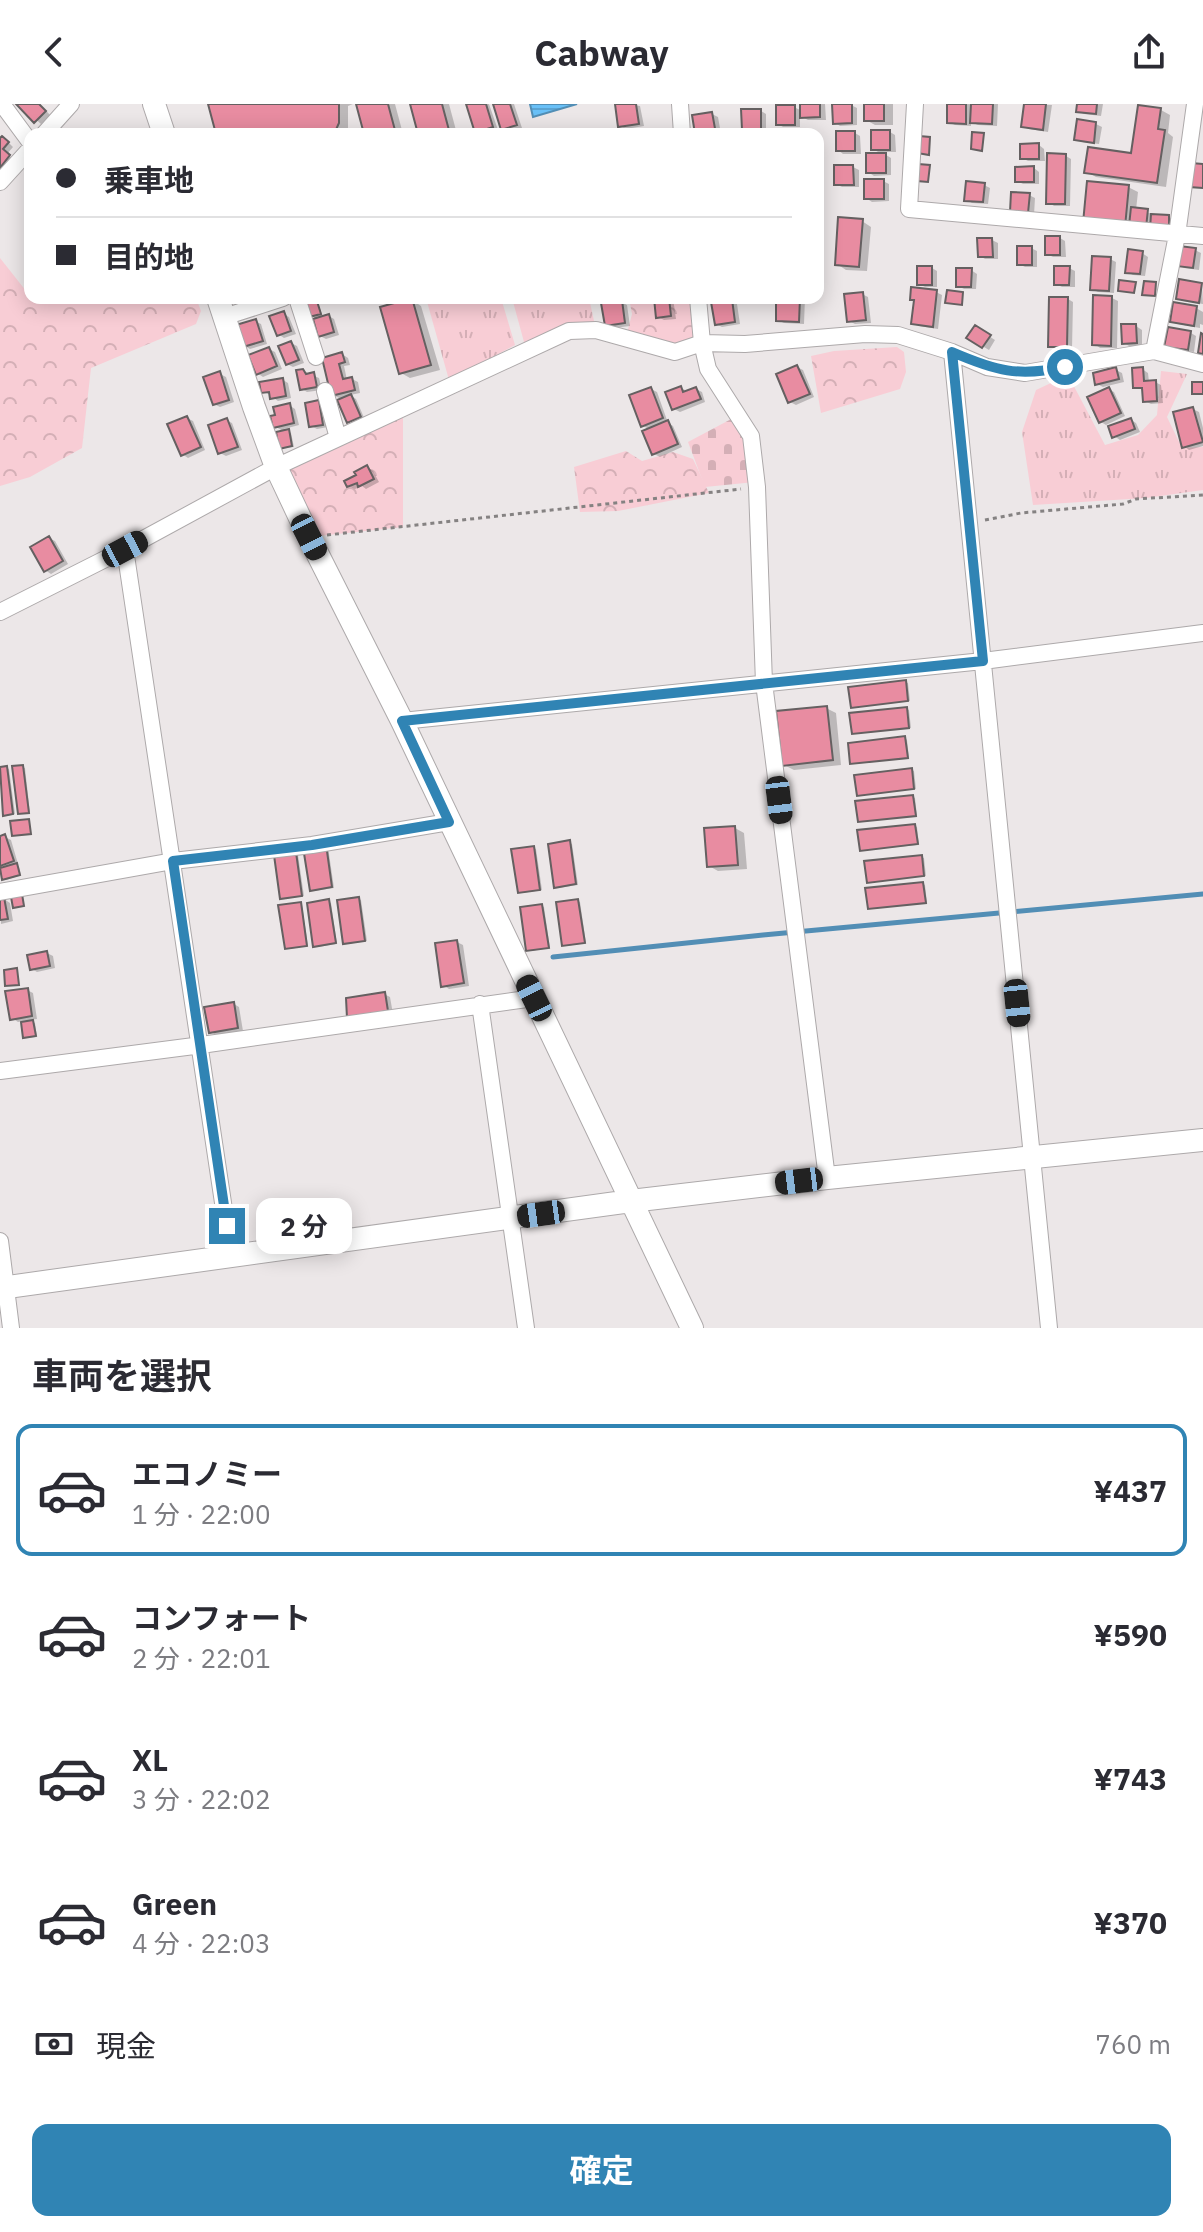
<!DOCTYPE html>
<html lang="ja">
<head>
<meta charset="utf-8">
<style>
  :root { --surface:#fff; --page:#f2f2f3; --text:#2b2b33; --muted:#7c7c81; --line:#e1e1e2; --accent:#3084b4 }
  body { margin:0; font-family:"IBM Plex Sans","Noto Sans JP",sans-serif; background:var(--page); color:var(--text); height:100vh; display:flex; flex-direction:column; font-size:30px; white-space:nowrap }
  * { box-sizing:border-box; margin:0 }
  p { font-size:26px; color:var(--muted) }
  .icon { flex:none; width:44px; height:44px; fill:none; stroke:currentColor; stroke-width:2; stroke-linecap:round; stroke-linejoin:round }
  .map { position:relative; height:1224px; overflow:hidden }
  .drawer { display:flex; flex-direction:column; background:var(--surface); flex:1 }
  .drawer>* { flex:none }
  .top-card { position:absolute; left:24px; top:24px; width:800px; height:176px; border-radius:16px; box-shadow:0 4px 20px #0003; display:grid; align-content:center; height:176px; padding:0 32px; background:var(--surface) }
  .end { position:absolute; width:36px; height:36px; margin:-18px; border:10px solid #3084b4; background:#fff; box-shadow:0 0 0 4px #fff }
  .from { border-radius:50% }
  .bubble { position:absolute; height:56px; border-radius:16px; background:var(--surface); box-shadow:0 4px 20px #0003; font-size:26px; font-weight:700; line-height:56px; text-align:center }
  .car { position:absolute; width:24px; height:48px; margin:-24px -12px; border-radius:10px; box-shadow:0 0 6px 2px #0007; background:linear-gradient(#222 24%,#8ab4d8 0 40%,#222 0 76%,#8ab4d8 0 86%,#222 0) }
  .top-card b { display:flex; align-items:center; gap:28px; height:76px; font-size:30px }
  .top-card b+b { border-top:2px solid var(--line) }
  .top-card i { width:20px; height:20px; background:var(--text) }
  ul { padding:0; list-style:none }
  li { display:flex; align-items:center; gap:24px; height:132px; margin:0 16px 12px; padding:0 16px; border:4px solid transparent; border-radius:16px }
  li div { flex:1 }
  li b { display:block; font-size:30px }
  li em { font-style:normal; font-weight:700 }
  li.on { border-color:var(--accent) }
  li>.icon { width:72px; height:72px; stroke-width:1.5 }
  h2 { padding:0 32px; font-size:36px; line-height:96px }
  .pay { display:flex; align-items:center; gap:20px; height:88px; padding:0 32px; font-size:30px }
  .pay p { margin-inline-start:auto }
  .button { display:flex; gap:16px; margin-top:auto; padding:16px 32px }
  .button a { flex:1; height:92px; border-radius:16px; background:var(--accent); color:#fff; font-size:32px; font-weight:700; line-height:92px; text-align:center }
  header { display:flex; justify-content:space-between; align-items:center; height:104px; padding:0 32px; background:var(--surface); font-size:36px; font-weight:700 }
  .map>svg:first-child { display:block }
  .grass { fill:url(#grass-tufts) }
  .forest { fill:url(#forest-crowns) }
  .cemetery { fill:url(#cemetery-stones) }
  .water { fill:url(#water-rules); stroke:#528eb5; stroke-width:2 }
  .shadow { fill:#0003 }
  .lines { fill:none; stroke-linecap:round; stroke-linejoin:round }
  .stream { stroke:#528eb5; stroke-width:5 }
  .building { fill:#e88ca1; stroke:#656061; stroke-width:2 }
  .street-casing { stroke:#ada9aa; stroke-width:18 }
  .secondary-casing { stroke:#ada9aa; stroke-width:24 }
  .path { stroke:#858282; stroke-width:3; stroke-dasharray:4 4; stroke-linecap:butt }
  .street { stroke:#fff; stroke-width:16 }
  .secondary { stroke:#fff; stroke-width:22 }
  .route { stroke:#3084b4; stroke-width:10 }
</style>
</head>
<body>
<header><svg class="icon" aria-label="back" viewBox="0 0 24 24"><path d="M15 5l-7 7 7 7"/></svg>Cabway<svg class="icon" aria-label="share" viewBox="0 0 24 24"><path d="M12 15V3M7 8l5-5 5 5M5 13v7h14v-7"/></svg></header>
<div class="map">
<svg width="1203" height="1224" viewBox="0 0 1203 1224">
  <defs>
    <pattern id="grass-tufts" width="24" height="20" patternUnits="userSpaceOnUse" patternTransform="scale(2)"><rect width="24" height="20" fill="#f8cdd5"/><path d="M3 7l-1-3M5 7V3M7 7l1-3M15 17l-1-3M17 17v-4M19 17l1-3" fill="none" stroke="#d4afb6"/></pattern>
    <pattern id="forest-crowns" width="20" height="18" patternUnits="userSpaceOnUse" patternTransform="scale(2)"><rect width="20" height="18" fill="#f8cdd5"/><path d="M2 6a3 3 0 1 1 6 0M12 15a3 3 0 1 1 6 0" fill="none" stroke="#d4afb6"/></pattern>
    <pattern id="cemetery-stones" width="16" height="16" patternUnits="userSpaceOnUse" patternTransform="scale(2)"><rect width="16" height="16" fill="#f8cdd5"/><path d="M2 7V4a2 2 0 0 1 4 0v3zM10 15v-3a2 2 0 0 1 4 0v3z" fill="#d4afb6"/></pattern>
    <pattern id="water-rules" width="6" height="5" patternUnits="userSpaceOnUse" patternTransform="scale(2)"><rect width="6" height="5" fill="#69c0f7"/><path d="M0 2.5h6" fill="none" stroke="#5aa4d3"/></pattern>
  </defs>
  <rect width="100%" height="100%" fill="#ece7e8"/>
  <!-- grass -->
  <path class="grass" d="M426,194H501L515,241L449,276Z
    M512,194H589L596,226L529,246L524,238Z
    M1161,267L1187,270L1167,313L1182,344L1203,343V386L1146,394L1033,401L1022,328L1036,286L1068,271L1105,341L1138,331L1157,311Z"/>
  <!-- forest -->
  <path class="forest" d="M0,154L34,197L40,194H196L201,207L196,220L91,264L82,344L30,373L0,382Z
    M629,194H653L657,214L671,212L670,194H692L697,236L675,248L626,233L632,210Z
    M897,243L904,248L906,268L900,285L821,309L811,252L834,247Z
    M403,304V423L309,433L276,363Z
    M626,347L642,357L673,348L693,355L709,389L618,407L580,408L574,363Z"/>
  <!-- cemetery -->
  <path class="cemetery" d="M735,313L751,332L755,378L705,383L688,338Z"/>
  <!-- water -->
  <path class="water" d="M530,0H577L533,13Z"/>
  <!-- shadow -->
  <path class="shadow" d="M19,0H40L50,11L41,20Z
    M210,0H353L348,2V24L345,30H218Z
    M358,0H395L403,30H366Z
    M412,0H449L457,30H421Z
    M468,0H489L498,26L484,30L477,27Z
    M495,0H514L522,24L508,28L502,25Z
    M629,0L640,2L644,22L626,25L620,22Z
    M802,0H825L826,16H808L800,12V23H783L778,20L794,3L802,7Z
    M866,0H893V21H875L866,16Z
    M949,0H998L997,22L978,21L971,18V22L955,21L949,18Z
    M1026,0L1052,1L1048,28L1029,25L1023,22Z
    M1079,0H1103L1101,12L1084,10L1078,7Z
    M851,1L857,4V21L840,22L834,18Z
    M1161,6L1170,11L1168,29L1173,33L1166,83L1096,73L1087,68L1133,52Z
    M761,7L766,10V28H750L744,24Z
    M712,10L718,13L721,30H697Z
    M1079,18L1096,20L1102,23L1099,40L1082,38L1076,35Z
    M890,28L895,31L896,48H881L891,54V71L874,72L868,68L883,51L873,45Z
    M855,29L860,32L861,50H843L838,46Z
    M0,38H8L13,43L7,50L15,56L4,68L0,66Z
    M818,40L820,41V98H818Z
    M1039,41L1044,45L1045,57H1028L1022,54Z
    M1066,52L1071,55L1070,102H1054L1048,98Z
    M853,63L859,66V83H842L836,80Z
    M1034,64L1039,68V80H1023L1017,77Z
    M883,77L889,80V97L872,98L866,94Z
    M984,81L990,84L988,100L972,99L967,96Z
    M1128,83L1138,88L1136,106L1171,114L1170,126L1095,123Z
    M1029,91L1035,94L1034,111L1018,110Z
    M862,117L871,123L867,167L846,166L837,160Z
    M1060,134L1065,137L1066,153H1053L1047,150Z
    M992,136L998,139V155H985L980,152Z
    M1031,144L1037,147V163H1025L1019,160Z
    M1195,146L1201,149L1199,166L1184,164L1179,161Z
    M1142,149L1148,153L1145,172L1133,171L1127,168Z
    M1110,155L1116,158L1114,189L1098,188L1092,185Z
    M932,164L937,167V183H925L919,180Z
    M1069,164L1075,167V183H1062L1056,180Z
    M971,166L977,170L976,185H964L958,182Z
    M1202,181L1203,200L1183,197L1178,194Z
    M936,188L942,191L938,225L919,222L913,219L916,197L912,195Z
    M862,190L868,193L871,219L855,220L849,217Z
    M231,194H248L236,198Z
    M315,194L317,195L323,214L329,212L334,215L339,231L326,235L320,232L314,213L311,212Z
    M656,194H673L676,215L664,216L658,213Z
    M778,194H805L804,220L784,219L778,216Z
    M1112,194L1118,197L1117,244H1100L1095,240Z
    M1068,195L1073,198L1072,245H1056L1050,241Z
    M412,196L421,202L440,266L410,274L401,269Z
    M731,197L737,200L740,220L722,223L716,220Z
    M621,198L627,201L630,222L613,224L607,221Z
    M1196,204L1203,208V221L1200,220V224L1178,220L1172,217Z
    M284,210L289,213L296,230L284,234L278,230Z
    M255,217L261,220L267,240L250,245L245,242Z
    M1136,222L1142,226V242H1129L1124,239Z
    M976,224L995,236L989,246L969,234Z
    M1191,229L1196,232L1194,248L1172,245Z
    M291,239L297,242L304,259L293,263L287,260Z
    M269,245L275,248L282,265L263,273L257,269Z
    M342,250L348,254L350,261L344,262L347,276L352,275L358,278L360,289L350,291L356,295L365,316L354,320L349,317L339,294L333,291L324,255Z
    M797,263L803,266L814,293L796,301L790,298Z
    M1142,265L1148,269L1149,278H1155L1161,281L1163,299L1151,300L1145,297L1144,286L1135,283Z
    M1116,266L1122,269L1124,278L1103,283L1097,280Z
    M303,267L319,274L322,286L307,288L302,285Z
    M220,270L226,273L234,298L220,303L214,300Z
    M283,276L288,279L291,294L278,297L272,293V291L263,288Z
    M681,284L687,287L696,285L702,288L705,298L680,308L674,305Z
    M651,285L657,288L668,319L673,322L682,343L660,353L654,350L650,326L642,321Z
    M1108,285L1114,288L1125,312L1106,321L1101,318Z
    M318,299L324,302L328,323L317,325L311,322Z
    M289,301L295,305L299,321L284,325L291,329L294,343L283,344L281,343L285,328L274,322Z
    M1193,305L1199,308L1203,324V342L1189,346L1184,342Z
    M187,314L193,317L205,346L188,354L182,350Z
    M226,316L232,319L242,346L226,352L220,349Z
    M1131,316L1136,319L1140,328L1120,336L1114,332Z
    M367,363L373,367L379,378L366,385L362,382L355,385L349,382Z
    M49,434L55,437L68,460L51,470L45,466Z
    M905,578L908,579L910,597L852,602Z
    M826,604L836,609L841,661L794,666L784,661Z
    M907,605L909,606L911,624L854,629Z
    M905,634L907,636L909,654L852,659Z
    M22,663L25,664L30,709L22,710L20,709Z
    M7,664L9,665L15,710L7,712L5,710L0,674V665Z
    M912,666L914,667L916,685L859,690Z
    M913,693L915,694L917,712L860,717Z
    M915,722L917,723L919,741L862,746Z
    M735,724L744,729L747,765L718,767L709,762Z
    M5,733L11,736L18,760L15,761L19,763L21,771L6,776L4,774L8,764L2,760L0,755V734Z
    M570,739L572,740L578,781L558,784L556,782Z
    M328,743L334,784L314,787L312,785Z
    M534,744L536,745L542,786L522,789L520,787Z
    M296,750L298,751L304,792L284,795L282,794Z
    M921,753L924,754L926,772L869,777Z
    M923,780L925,781L927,799L870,804Z
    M4,795L10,799L13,817L1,820L0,796Z
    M359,795L361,796L367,837L347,840L345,839Z
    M578,797L580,798L586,839L566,842L564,841Z
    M329,798L331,799L337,840L317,843L315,841Z
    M300,800L302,801L308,842L289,845L286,844Z
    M542,802L544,803L550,844L530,847L528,846Z
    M457,838L463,841L469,882L449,885L443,881Z
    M47,849L53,852L55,864L37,868L32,865Z
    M27,886L33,889L37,915L29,916L35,919L37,933L27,934L25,933L22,917L18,918L12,914Z
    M384,890L390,893L393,910L349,913Z
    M234,900L239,903L243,927L216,931L211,928Z"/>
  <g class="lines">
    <!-- stream -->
    <path class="stream" d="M553,853L763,831L1203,790"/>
  </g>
  <!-- building -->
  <path class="building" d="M16,0H39L46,7L34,19Z
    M208,0H339V19L334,30H261V28L216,30Z
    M356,0H388L396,30H364Z
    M410,0H442L450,30H418Z
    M466,0H486L493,23L475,29Z
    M493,0H510L517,21L501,26Z
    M615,0H636L639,20L618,23Z
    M800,0H820V13L800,14Z
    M832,0H852V19L833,20Z
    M864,0H884V17H864Z
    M947,0H966V20L947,19Z
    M971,0H993L992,20L970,19Z
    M1024,0H1046L1043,26L1021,23Z
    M1077,0H1097L1096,10L1076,8Z
    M776,1H795V21H776Z
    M1138,1L1161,4L1158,25L1165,26L1157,79L1084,69L1088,43L1131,49Z
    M741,5H761V25L742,26Z
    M712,8L716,30H695L692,11Z
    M1077,15L1096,18L1094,39L1074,36Z
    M871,26H890V46H871Z
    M836,27H855V47H836Z
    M972,28L984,29L982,47L971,45Z
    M2,32L9,38L3,45L10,51L0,64V34Z
    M919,32L930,33L929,51L917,49Z
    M1039,39V55H1020V40Z
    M866,49H886V69H866Z
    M1047,49L1066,50L1065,100H1046Z
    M1191,59L1203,60V84L1189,83Z
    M918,60L930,61L928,78L917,77Z
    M834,61H853L854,81H834Z
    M1034,62V78H1015V63Z
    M864,75H884V95H864Z
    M966,77L985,79L983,98L964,97Z
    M1087,77L1129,81L1125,123L1083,119Z
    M1011,88L1030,89L1028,109L1010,108Z
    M1131,103L1148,105L1146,124L1129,122Z
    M1151,110L1169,111V126L1150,125Z
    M838,113L863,115L859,163L835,161Z
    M1045,132H1060V151H1045Z
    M977,134H992L993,153H978Z
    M1017,142H1032V161H1017Z
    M1179,142L1196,144L1193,164L1176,162Z
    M1128,145L1143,147L1140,170L1125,169Z
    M1092,152L1111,153L1109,187L1090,186Z
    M917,162H932V181H917Z
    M1054,162H1070L1069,181H1054Z
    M956,164H972L971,183H956Z
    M1179,175L1202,179L1199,199L1176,195Z
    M1119,176L1136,178L1134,189L1118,187Z
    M1144,177L1156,178L1155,192L1142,191Z
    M911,183L937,186L933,223L911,220L914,196H910Z
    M947,186L963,188L962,201L945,199Z
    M863,188L866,216L847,218L844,190Z
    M1093,191L1112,192L1111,242L1092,241Z
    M1049,193H1068L1067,243H1048Z
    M308,194H316L321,210L309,213L304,195Z
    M412,194L431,261L399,270L380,203Z
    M654,194H669L671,212L656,214Z
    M776,194H800L799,218L776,217Z
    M732,195L735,218L715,221L711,198Z
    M622,196L625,219L605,222L601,199Z
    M1173,198L1197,202L1194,222L1170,218Z
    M284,207L291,227L277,232L269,212Z
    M329,210L334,228L318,233L313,215Z
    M256,215L263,237L243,243L236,221Z
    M1121,220H1136L1137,239L1122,240Z
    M975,221L991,231L982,244L966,234Z
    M1168,223L1191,227L1188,246L1164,243Z
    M1201,229L1203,230V250L1198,249Z
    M291,237L299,256L286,261L278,242Z
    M269,243L277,262L256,271L248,251Z
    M342,248L345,258L339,260L343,275L352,273L355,286L331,292L322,254Z
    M797,261L810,290L788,299L776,270Z
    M1116,263L1119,275L1095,281L1093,269Z
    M1143,263L1144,277L1156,276L1157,297L1143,298L1142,284H1133L1132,264Z
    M303,265L306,270L314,268L317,283L300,286L296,266Z
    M220,267L229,296L213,301L203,273Z
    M283,274L286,292L270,295L269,288L261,289L259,278Z
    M1192,278H1203V290H1192Z
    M681,282L683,288L696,283L701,295L672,306L665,288Z
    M651,283L663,314L641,323L629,291Z
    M1109,283L1121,309L1099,319L1087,293Z
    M351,290L361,313L347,319L337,296Z
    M319,296L323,321L309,323L305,299Z
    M290,299L294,319L273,324L270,312L275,311L273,303Z
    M1193,303L1203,338L1182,344L1173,308Z
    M187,312L201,343L181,352L167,320Z
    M227,314L238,343L218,350L208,321Z
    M1131,314L1135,325L1112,334L1108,322Z
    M668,316L678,340L652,351L642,327Z
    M289,325L292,342L279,345L276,328Z
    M367,361L374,375L358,383L357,379L347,383L344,377L356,371L354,368Z
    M49,432L63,457L44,468L30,443Z
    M906,576L908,597L851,604L848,583Z
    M827,602L833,656L782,662L776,607Z
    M907,603L909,624L852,630L849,609Z
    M905,632L908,654L850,660L848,639Z
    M23,661L29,709L18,710L12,662Z
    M7,662L13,710L3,712L0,663Z
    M912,664L914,685L857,692L854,671Z
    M913,691L916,712L858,718L855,697Z
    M29,715L31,730L12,732L10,717Z
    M915,720L918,740L860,747L857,726Z
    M735,722L738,761L707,763L704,724Z
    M5,730L14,757L0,762V732Z
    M570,736L576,780L554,784L548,740Z
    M326,740L332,783L310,787L303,743Z
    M534,742L540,786L518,789L511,745Z
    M296,748L302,792L280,795L274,751Z
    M922,751L924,772L867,779L864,757Z
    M17,759L20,771L2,776L0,764Z
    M923,778L926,799L868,805L865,784Z
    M22,790L24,802L13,804L11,793Z
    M4,793L8,815L0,816V794Z
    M359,793L365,837L343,840L337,796Z
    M329,795L336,839L313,843L307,799Z
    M578,795L585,839L562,842L556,798Z
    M301,798L307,842L285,845L278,801Z
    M542,800L549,844L526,847L520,803Z
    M457,836L464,879L441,883L435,839Z
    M47,847L50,862L30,866L27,851Z
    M17,864L19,881L5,882L4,866Z
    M28,884L32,912L10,916L5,887Z
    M385,888L388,907L347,914L346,894Z
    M234,898L238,924L209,929L204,903Z
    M33,916L36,932L23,934L21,918Z"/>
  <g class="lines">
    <!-- street casing -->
    <g class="street-casing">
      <path id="street" d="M2,0L30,38
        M680,0L682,30
        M915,0L909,105L1203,132
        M44,30L71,0
        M0,78L30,45
        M297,194L316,253
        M698,194L702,239L708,265L751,332L757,383L764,579L827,1074
        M224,213L283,194
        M1154,247L1177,131L1195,0
        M952,248L1049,1224
        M325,287L338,334
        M125,445L231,1152
        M0,508L125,445L276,363L569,227L596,226L675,248L702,239L745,240L865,230L898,231L952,248L987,263L1025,269L1154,247L1203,260
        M402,617L983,557L1203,529
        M0,788L173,757L312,741L449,718
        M480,900L526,1224
        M0,967L194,942L534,894
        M0,1137L11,1224"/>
    </g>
    <!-- secondary casing -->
    <g class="secondary-casing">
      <path id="secondary" d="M154,0L164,30
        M218,194L254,303L276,363L309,433L402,617L692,1224
        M0,1184L631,1097L827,1074L1203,1036"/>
    </g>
    <!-- path -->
    <path class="path" d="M985,416L1021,409L1123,400L1136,395L1203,391
      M327,431L741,385"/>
    <!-- street -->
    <use href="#street" class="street"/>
    <!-- secondary -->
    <use href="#secondary" class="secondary"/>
  </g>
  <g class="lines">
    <!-- route -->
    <path class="route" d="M227,1122L173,757L312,741L449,718L402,617L983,557L952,248C996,267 1018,273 1065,263"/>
  </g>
</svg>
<i class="end from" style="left:1065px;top:263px"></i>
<i class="end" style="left:227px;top:1122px"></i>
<div class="bubble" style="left:256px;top:1094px;width:96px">2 分</div>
<i class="car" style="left:309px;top:433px;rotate:153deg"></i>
<i class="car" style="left:125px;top:445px;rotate:62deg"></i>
<i class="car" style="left:779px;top:696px;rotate:173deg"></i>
<i class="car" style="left:534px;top:894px;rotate:334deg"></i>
<i class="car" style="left:1017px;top:899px;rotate:174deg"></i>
<i class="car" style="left:799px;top:1077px;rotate:263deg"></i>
<i class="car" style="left:541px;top:1110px;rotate:262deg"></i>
<div class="top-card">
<b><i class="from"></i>乗車地</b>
<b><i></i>目的地</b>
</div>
</div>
<section class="drawer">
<h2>車両を選択</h2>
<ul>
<li class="on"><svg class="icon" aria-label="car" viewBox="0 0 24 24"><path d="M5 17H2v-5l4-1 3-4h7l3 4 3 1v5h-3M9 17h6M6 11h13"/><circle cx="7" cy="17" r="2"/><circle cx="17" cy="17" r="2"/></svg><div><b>エコノミー</b><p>1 分 · 22:00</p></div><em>¥437</em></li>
<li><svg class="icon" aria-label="car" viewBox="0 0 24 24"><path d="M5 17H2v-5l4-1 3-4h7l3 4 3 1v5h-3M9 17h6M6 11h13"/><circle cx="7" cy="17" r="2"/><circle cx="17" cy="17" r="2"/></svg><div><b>コンフォート</b><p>2 分 · 22:01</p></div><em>¥590</em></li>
<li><svg class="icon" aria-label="car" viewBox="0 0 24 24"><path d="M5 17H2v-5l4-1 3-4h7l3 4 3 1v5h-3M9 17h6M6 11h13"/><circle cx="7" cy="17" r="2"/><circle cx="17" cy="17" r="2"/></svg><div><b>XL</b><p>3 分 · 22:02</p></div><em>¥743</em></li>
<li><svg class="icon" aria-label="car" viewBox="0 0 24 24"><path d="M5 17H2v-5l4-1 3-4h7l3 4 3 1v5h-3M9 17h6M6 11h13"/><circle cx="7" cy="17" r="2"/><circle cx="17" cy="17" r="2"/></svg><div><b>Green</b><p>4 分 · 22:03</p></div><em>¥370</em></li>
</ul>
<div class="pay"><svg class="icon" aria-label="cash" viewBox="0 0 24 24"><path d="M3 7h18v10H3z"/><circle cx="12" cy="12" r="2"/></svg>現金<p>760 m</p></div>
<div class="button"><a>確定</a></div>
</section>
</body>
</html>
